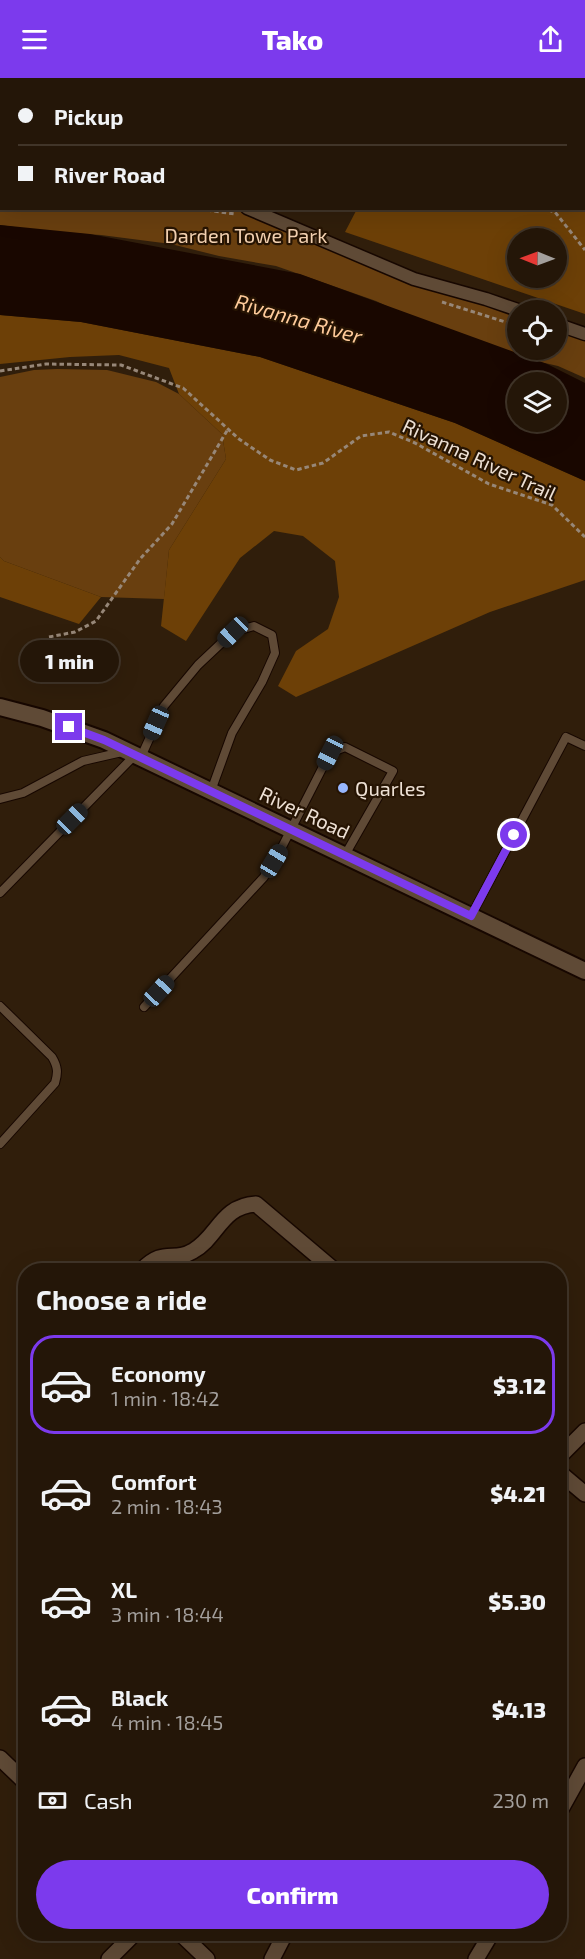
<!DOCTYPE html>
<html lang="en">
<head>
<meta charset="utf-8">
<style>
  :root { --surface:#241608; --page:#302316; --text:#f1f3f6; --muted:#a39f9c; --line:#413529; --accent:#7c3aed }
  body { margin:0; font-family:"Exo 2",sans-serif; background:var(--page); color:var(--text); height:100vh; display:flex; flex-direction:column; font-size:22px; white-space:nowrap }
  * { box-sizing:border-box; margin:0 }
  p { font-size:20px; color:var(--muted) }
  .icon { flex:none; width:33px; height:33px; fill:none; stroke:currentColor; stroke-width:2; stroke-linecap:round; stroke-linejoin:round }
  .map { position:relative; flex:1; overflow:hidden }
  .sheet { position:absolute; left:18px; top:1185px; width:549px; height:678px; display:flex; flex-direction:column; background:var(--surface); border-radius:24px; box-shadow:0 6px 24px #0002,0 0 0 2px var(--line) }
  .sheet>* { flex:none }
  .top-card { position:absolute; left:0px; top:0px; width:585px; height:132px; box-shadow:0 6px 24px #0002,0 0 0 2px var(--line); display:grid; align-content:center; height:132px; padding:0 18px; background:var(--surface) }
  .needle { width:39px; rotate:271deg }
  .controls { position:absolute; left:507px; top:150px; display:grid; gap:12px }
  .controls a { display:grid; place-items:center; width:60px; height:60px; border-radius:50%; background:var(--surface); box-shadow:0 6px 24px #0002,0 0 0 2px var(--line); font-size:30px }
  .end { position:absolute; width:27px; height:27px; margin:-14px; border:8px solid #7c3aed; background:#fff; box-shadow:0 0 0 3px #fff }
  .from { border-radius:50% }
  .bubble { position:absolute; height:42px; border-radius:21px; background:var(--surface); box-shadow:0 6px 24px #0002,0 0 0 2px var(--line); font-size:20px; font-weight:800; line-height:42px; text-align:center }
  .car { position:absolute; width:18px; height:36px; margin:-18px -9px; border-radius:8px; box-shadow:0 0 4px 2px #0007; background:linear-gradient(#222 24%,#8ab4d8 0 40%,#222 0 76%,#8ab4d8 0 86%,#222 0) }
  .top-card b { display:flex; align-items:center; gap:21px; height:57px; font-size:22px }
  .top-card b+b { border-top:2px solid var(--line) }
  .top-card i { width:15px; height:15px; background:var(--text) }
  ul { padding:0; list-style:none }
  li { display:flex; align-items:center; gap:18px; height:99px; margin:0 12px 9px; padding:0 6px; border:3px solid transparent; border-radius:24px }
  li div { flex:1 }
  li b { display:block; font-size:22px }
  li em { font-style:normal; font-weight:800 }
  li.on { border-color:var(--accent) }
  li>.icon { width:54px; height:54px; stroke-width:1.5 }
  h2 { padding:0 18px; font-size:27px; line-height:72px }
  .pay { display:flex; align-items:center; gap:15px; height:66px; padding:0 18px; font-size:22px }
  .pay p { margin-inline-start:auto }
  .primary-button { display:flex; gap:12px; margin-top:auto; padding:12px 18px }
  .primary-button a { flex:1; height:69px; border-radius:36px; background:var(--accent); color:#fff; font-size:24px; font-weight:800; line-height:69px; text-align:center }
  header { display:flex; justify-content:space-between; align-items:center; height:78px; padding:0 18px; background:var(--accent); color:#fff; font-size:27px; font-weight:800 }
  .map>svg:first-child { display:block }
  .green { fill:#693f0f }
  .forest { fill:#6d4007; fill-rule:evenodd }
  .water { fill:#190700; fill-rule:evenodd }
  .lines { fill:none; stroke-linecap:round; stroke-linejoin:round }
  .service-casing { stroke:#170700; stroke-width:10 }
  .pedestrian-casing { stroke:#170700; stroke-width:15 }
  .minor-casing { stroke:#170700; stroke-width:18 }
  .tertiary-casing { stroke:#170700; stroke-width:20 }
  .path { stroke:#978778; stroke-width:3; stroke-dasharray:4.5 3; stroke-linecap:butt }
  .service { stroke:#5f4a36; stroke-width:8 }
  .pedestrian { stroke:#5f4a36; stroke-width:12 }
  .minor { stroke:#5f4a36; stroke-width:15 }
  .tertiary { stroke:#5f4a36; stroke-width:16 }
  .route { stroke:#7c3aed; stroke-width:8 }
  .poi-dot { fill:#97b6fd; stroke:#261403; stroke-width:2 }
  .labels { text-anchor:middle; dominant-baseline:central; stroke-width:4.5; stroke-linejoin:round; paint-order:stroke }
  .park-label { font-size:20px; fill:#f3d1b1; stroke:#261403 }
  .street-label { font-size:20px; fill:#ede0d4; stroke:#261403 }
  .poi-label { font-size:20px; fill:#ede0d4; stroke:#261403; text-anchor:start }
  .water-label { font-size:21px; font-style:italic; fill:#ffcb9b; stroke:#261403 }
</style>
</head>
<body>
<header><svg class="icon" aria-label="menu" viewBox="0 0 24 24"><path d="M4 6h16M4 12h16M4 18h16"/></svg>Tako<svg class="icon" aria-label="share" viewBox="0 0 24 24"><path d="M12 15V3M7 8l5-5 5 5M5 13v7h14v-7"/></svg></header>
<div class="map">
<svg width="585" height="1881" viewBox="0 0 585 1881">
  <rect width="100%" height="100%" fill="#301e0b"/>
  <!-- green -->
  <path class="green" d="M0,5L2,7V130L252,131L323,164L517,234L518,272H556L557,246L585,257V300L558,288L527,281L421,244L376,223L276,188L219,178L171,166L101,157L50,154L0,147Z
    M57,291L107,292L156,304L179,316L222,356L226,381L169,472L164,521L101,519L4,483L0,479V299L34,292Z"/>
  <!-- forest -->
  <path class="forest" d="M470,0H585V236L345,154L357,131L584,130V2L449,1ZM518,160H556V200H518Z
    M0,237L81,244L260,279L455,345L585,403V502L490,534L296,619L278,608L296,573L328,551L339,519L335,483L303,458L274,453L240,480L186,563L161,548L169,472L226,381L222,356L179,316L169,290L119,277L70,279L0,286Z
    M0,479L4,483L101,519L79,546L0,519Z"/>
  <!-- water -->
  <path class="water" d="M0,147L90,156L300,196L547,286L585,305V403L455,345L260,279L81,244L0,237ZM518,304H556V344H518Z"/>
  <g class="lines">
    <!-- service casing -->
    <g class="service-casing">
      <path id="service" d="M141,679L164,628L198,587L233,554L254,548L272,557L275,575L262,604L232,655L211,713
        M0,721L23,715L83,683L122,674
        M0,815L135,677
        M471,838L566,659L585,668
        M0,928L52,979C58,989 58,995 55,1005L0,1066
        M144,929L264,799L283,767L330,675L345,669L393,693L345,777"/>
    </g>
    <!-- pedestrian casing -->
    <g class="pedestrian-casing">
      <path id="pedestrian" d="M247,130L414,201L486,221L518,232
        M556,246L585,256"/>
    </g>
    <!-- minor casing -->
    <g class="minor-casing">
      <path id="minor" d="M0,9L2,11
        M142,1192C164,1169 173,1185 193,1173C218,1159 221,1128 256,1126L334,1192
        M560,1378L585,1353
        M560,1395L585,1416
        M0,1680L26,1705
        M560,1733L585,1688
        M181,1856L207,1881
        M109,1881L134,1856
        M272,1881L285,1856
        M476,1881L491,1856"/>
    </g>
    <!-- tertiary casing -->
    <g class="tertiary-casing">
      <path id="tertiary" d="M0,629L42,640L104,662L585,893"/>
    </g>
    <!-- path -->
    <path class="path" d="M443,2L444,0
      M0,98H2
      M192,130L235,136
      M541,130L555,134L585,172
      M442,224L518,248
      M0,293L46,286L121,287L183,310L239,361L270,382L296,392L323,385L361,358L389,354L415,365L489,406L552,427L585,459
      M49,559L75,554L96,543L140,481L172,446L228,351"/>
    <!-- service -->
    <use href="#service" class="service"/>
    <!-- pedestrian -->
    <use href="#pedestrian" class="pedestrian"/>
    <!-- minor -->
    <use href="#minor" class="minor"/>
    <!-- tertiary -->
    <use href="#tertiary" class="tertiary"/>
  </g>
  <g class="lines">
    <!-- route -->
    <path class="route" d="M69,649L104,662L471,838L514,757"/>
  </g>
  <!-- markers -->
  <circle class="poi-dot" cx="343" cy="710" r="6"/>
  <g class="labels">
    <!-- park labels -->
    <g class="park-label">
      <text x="246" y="157">Darden Towe Park</text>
    </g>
    <!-- street labels -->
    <g class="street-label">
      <text transform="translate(480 381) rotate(25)">Rivanna River Trail</text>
      <text transform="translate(305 734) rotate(25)">River Road</text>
    </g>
    <!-- poi labels -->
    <g class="poi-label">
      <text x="355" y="710">Quarles</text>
    </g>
    <!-- water labels -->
    <g class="water-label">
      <text transform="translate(299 240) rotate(16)">Rivanna River</text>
    </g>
  </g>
</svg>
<div class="controls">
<a><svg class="needle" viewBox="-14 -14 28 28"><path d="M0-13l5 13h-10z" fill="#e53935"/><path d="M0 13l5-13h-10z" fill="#a39f9c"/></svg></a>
<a><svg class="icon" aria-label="locate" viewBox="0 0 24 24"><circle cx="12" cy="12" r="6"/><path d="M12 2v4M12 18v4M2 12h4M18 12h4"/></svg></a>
<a><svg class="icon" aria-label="layers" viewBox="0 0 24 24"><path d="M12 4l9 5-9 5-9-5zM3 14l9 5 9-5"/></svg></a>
</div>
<i class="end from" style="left:514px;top:757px"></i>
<i class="end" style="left:69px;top:649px"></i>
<div class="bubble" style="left:20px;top:562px;width:99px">1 min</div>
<i class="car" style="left:233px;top:554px;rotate:226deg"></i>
<i class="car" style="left:156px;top:645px;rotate:204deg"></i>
<i class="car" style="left:330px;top:675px;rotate:207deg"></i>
<i class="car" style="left:72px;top:741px;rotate:45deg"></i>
<i class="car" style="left:274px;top:783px;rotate:31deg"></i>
<i class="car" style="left:159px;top:913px;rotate:43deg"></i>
<div class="top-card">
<b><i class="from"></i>Pickup</b>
<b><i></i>River Road</b>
</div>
<section class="sheet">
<h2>Choose a ride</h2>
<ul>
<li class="on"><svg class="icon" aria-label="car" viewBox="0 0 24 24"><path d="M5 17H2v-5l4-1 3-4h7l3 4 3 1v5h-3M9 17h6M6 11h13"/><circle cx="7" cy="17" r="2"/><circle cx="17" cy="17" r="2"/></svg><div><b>Economy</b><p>1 min · 18:42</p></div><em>$3.12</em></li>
<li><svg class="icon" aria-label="car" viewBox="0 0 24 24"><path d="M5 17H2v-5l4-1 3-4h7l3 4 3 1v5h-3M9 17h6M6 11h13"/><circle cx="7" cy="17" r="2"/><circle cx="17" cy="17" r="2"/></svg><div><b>Comfort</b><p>2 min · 18:43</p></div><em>$4.21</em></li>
<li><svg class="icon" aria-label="car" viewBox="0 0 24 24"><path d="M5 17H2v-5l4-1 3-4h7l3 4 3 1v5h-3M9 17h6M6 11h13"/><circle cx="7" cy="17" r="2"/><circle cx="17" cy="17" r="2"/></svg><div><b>XL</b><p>3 min · 18:44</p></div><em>$5.30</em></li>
<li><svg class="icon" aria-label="car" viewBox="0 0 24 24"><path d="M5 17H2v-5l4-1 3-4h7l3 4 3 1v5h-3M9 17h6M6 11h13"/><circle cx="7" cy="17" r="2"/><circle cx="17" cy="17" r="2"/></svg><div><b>Black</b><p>4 min · 18:45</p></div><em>$4.13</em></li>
</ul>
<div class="pay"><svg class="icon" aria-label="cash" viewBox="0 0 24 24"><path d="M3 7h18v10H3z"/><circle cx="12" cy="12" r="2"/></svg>Cash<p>230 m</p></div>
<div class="primary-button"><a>Confirm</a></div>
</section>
</div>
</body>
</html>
